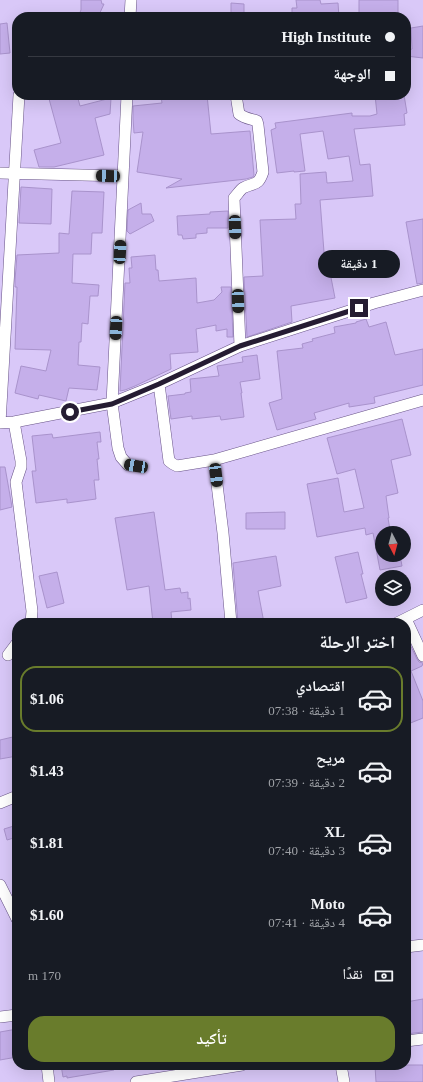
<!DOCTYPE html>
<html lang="ar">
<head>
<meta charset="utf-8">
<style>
  :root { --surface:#171b24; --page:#20242c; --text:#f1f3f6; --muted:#9ea1a6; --line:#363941; --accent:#697c2c }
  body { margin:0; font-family:"Times New Roman","Noto Naskh Arabic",serif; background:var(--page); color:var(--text); direction:rtl; height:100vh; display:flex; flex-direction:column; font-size:15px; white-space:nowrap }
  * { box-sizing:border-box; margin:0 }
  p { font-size:13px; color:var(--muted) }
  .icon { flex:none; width:22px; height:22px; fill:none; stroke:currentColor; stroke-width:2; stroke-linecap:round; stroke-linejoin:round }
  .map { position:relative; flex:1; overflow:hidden; direction:ltr }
  .details { position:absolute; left:12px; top:618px; width:399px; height:452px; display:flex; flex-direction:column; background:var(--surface); border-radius:16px; box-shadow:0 4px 16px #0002; direction:rtl }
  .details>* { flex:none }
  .top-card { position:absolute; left:12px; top:12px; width:399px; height:88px; border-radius:16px; box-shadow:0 4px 16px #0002; direction:rtl; display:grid; align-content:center; height:88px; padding:0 16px; background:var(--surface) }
  .needle { width:26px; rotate:174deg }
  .tools { position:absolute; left:375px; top:526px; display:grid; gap:8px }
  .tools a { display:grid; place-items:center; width:36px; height:36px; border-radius:50%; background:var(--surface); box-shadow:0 4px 16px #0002; font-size:20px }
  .end { position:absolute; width:18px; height:18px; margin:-9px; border:5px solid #251c32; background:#fff; box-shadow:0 0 0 2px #fff }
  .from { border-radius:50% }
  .bubble { position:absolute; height:28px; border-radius:14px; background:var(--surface); box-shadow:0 4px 16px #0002; font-size:13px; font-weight:600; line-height:28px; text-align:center; direction:rtl }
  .car { position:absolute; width:12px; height:24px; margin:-12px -6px; border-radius:5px; box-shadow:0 0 3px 1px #0007; background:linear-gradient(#222 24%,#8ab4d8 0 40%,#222 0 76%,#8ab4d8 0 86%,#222 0) }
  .top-card b { display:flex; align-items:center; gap:14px; height:38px; font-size:15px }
  .top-card b+b { border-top:1px solid var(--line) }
  .top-card i { width:10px; height:10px; background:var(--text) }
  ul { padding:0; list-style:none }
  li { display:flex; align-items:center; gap:12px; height:66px; margin:0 8px 6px; padding:0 8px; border:2px solid transparent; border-radius:16px }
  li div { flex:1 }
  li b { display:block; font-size:15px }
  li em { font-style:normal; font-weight:600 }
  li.active { border-color:var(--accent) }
  li>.icon { width:36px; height:36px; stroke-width:1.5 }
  h2 { padding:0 16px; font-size:18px; line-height:48px }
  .pay { display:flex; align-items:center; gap:10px; height:44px; padding:0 16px; font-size:15px }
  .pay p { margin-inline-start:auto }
  .primary-button { display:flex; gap:8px; margin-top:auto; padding:8px 16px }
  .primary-button a { flex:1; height:46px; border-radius:16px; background:var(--accent); color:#fff; font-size:16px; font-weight:600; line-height:46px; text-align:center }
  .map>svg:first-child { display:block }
  .building { fill:#c5afea; stroke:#a993cc }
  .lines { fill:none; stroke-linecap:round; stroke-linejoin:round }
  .minor-casing { stroke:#685387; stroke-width:12 }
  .minor { stroke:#fff; stroke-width:11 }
  .route { stroke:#251c32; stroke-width:5 }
</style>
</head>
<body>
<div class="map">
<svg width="423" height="1082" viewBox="0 0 423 1082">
  <rect width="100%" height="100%" fill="#d9c8f8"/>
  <!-- building -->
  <path class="building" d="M81,0H101L102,4H104L98,17H78L81,10Z
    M296,0H320L321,4L338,3L339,17H292V8H297Z
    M359,0H398V17H359Z
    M231,3L244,4V17H231Z
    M7,23L10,53L0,54V24Z
    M423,26V58L406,56V51L412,49L411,28Z
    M48,95H77L80,106L111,98L110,114L95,118L104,155L54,167H39L34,150L61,143Z
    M168,95H207L211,134L250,131L254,175L253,177L246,179L166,188L182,179L137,172L143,132L134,133L133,118V106L162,103L161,96Z
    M375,95H404L407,113L404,114L405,125L354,129L360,165L370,164L373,196L320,200L324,252H326L335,298L291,306L292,322L247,337L244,277L263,276L260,220L296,219L295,204H301L300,174L326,172L327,183L353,181L349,156L328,159L323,131L300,134L305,171L294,172V171L277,173L271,130L276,128L275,123L352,113V116H370L377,114Z
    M21,187L52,189L51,224L19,223Z
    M72,191L104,192L102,233H92L91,254H73L72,283L99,285L98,296H90L88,324L82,323L81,342H79L78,365L100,367L97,390L69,388L66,401L39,395L38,399L15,393L21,366L46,371L51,350L15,349L17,287H15V280L17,255L59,253V233L69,234Z
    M141,203L142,214H151L154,221L130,234L127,231L128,210Z
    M228,211V228H207V233L196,234V238L183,239L182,235H178L177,216L210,214V212Z
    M423,219V283L417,284L406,222Z
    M155,255L156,270H158L159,281L196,278L197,303L214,300L222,292L221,287H231L233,337H227V329L216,331V325L196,329L198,352L170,354L171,369L135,386L125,390L120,391L125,283H130L129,268H132L131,257Z
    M366,319L369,327L386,322L395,355L423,349V385L374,397L375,403L349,407V403L314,413L316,419L277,430L269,403L282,399L277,351L303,348L302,344L313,341L312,339L335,333L334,327L356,323V322Z
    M257,355L260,379L240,382L242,393H241L244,417L221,420L220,416L192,419V416L171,419L168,396L185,394V393L191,392L190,379L219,376L217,366L243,362L242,357Z
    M402,419L411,455L391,460L398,493L386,496L389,518H388L390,530L382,531V555H400L402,566L380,570L373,533L366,535L365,528L317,537L307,484L338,478L344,512L364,508L355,469L337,474L327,438Z
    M100,432L101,442H97L99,459H97L99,480H94L96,499L67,503V499L36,503L32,471H36L32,436L52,434L53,438Z
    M0,467H5L12,507L0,510Z
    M154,512L165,590L180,588L181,593L188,592V599L190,598L191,610L171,612L172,622L153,623L149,586L127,590L115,518Z
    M285,512V529H246V513Z
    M358,552L363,574H361L367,598L346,603L335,557Z
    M276,556L281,586L258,591L264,623H238L233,563Z
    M57,572L64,603L47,608L39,576Z
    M406,636L417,659L419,662L423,663L422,666L411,671L423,701V718L408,724L406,719Z
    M17,736V756L0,759V740Z
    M17,825V837L7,840L4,829Z
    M423,999V1032L406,1034V1002Z
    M17,1029V1057L0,1060V1032Z
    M61,1065H114V1070L67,1078V1076L63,1077Z
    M381,1065H423V1082H376L375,1066Z"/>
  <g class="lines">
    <!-- minor casing -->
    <g class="minor-casing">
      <path id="minor" d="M130,17L131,0
        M127,95L112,403L118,448L121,457L128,465L136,466
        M236,95L239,114C244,118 251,119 257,121L258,125L263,172C258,187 254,182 243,188C240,190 237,195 234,198L240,346
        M0,173L123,176
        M159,384L169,461L173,464L177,466L214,460L423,400
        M14,422L21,461V467L16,482L32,611L31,623
        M0,423L14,422L112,403L159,384L240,346L374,303L423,290
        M0,423L19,95
        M214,460L223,533L231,623
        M406,619L423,656
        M397,623L423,610
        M8,655L17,643
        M0,803L17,796
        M0,885L17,919
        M406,947L423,945
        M0,1017L17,1015
        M406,1041L423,1039
        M47,1065L49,1082
        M341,1065L344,1082
        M136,1082L242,1065"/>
    </g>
    <!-- minor -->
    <use href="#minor" class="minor"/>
  </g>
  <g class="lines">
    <!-- route -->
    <path class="route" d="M70,412L112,404L159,384L240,346L359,308"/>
  </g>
</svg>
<div class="tools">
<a><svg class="needle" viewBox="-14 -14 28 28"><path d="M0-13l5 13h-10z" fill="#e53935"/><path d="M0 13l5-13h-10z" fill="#9ea1a6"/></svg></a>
<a><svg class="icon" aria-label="layers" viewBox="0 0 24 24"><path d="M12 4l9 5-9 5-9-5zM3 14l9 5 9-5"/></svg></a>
</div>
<i class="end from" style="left:70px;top:412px"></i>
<i class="end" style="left:359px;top:308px"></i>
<div class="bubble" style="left:318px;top:250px;width:82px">1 دقيقة</div>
<i class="car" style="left:108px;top:176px;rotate:272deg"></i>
<i class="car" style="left:235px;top:227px;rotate:178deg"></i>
<i class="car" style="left:120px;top:252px;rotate:3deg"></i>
<i class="car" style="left:238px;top:301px;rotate:178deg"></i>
<i class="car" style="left:116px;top:328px;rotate:183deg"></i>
<i class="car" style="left:136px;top:466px;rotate:280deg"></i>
<i class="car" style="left:216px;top:475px;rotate:173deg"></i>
<div class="top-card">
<b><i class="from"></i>High Institute</b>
<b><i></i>الوجهة</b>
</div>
<section class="details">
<h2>اختر الرحلة</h2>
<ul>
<li class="active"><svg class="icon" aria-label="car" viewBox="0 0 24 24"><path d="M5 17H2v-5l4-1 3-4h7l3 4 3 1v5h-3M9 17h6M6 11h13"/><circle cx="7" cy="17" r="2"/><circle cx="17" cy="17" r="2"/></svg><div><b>اقتصادي</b><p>1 دقيقة · 07:38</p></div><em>$1.06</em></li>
<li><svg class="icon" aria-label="car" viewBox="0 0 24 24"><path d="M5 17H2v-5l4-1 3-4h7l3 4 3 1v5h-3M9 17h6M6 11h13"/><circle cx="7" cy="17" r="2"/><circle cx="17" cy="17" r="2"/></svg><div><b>مريح</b><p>2 دقيقة · 07:39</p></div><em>$1.43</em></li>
<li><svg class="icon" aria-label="car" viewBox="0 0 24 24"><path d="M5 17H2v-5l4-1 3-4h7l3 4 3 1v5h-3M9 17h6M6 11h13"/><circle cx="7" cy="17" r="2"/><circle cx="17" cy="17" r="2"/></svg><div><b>XL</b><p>3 دقيقة · 07:40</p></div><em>$1.81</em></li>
<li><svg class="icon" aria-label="car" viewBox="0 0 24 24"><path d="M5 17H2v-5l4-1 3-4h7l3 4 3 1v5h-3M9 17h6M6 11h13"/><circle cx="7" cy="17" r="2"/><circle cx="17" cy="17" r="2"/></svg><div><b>Moto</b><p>4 دقيقة · 07:41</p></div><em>$1.60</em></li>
</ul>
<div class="pay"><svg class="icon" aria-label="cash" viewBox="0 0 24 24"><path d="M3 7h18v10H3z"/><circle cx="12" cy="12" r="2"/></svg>نقدًا<p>170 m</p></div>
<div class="primary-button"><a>تأكيد</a></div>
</section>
</div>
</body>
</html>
